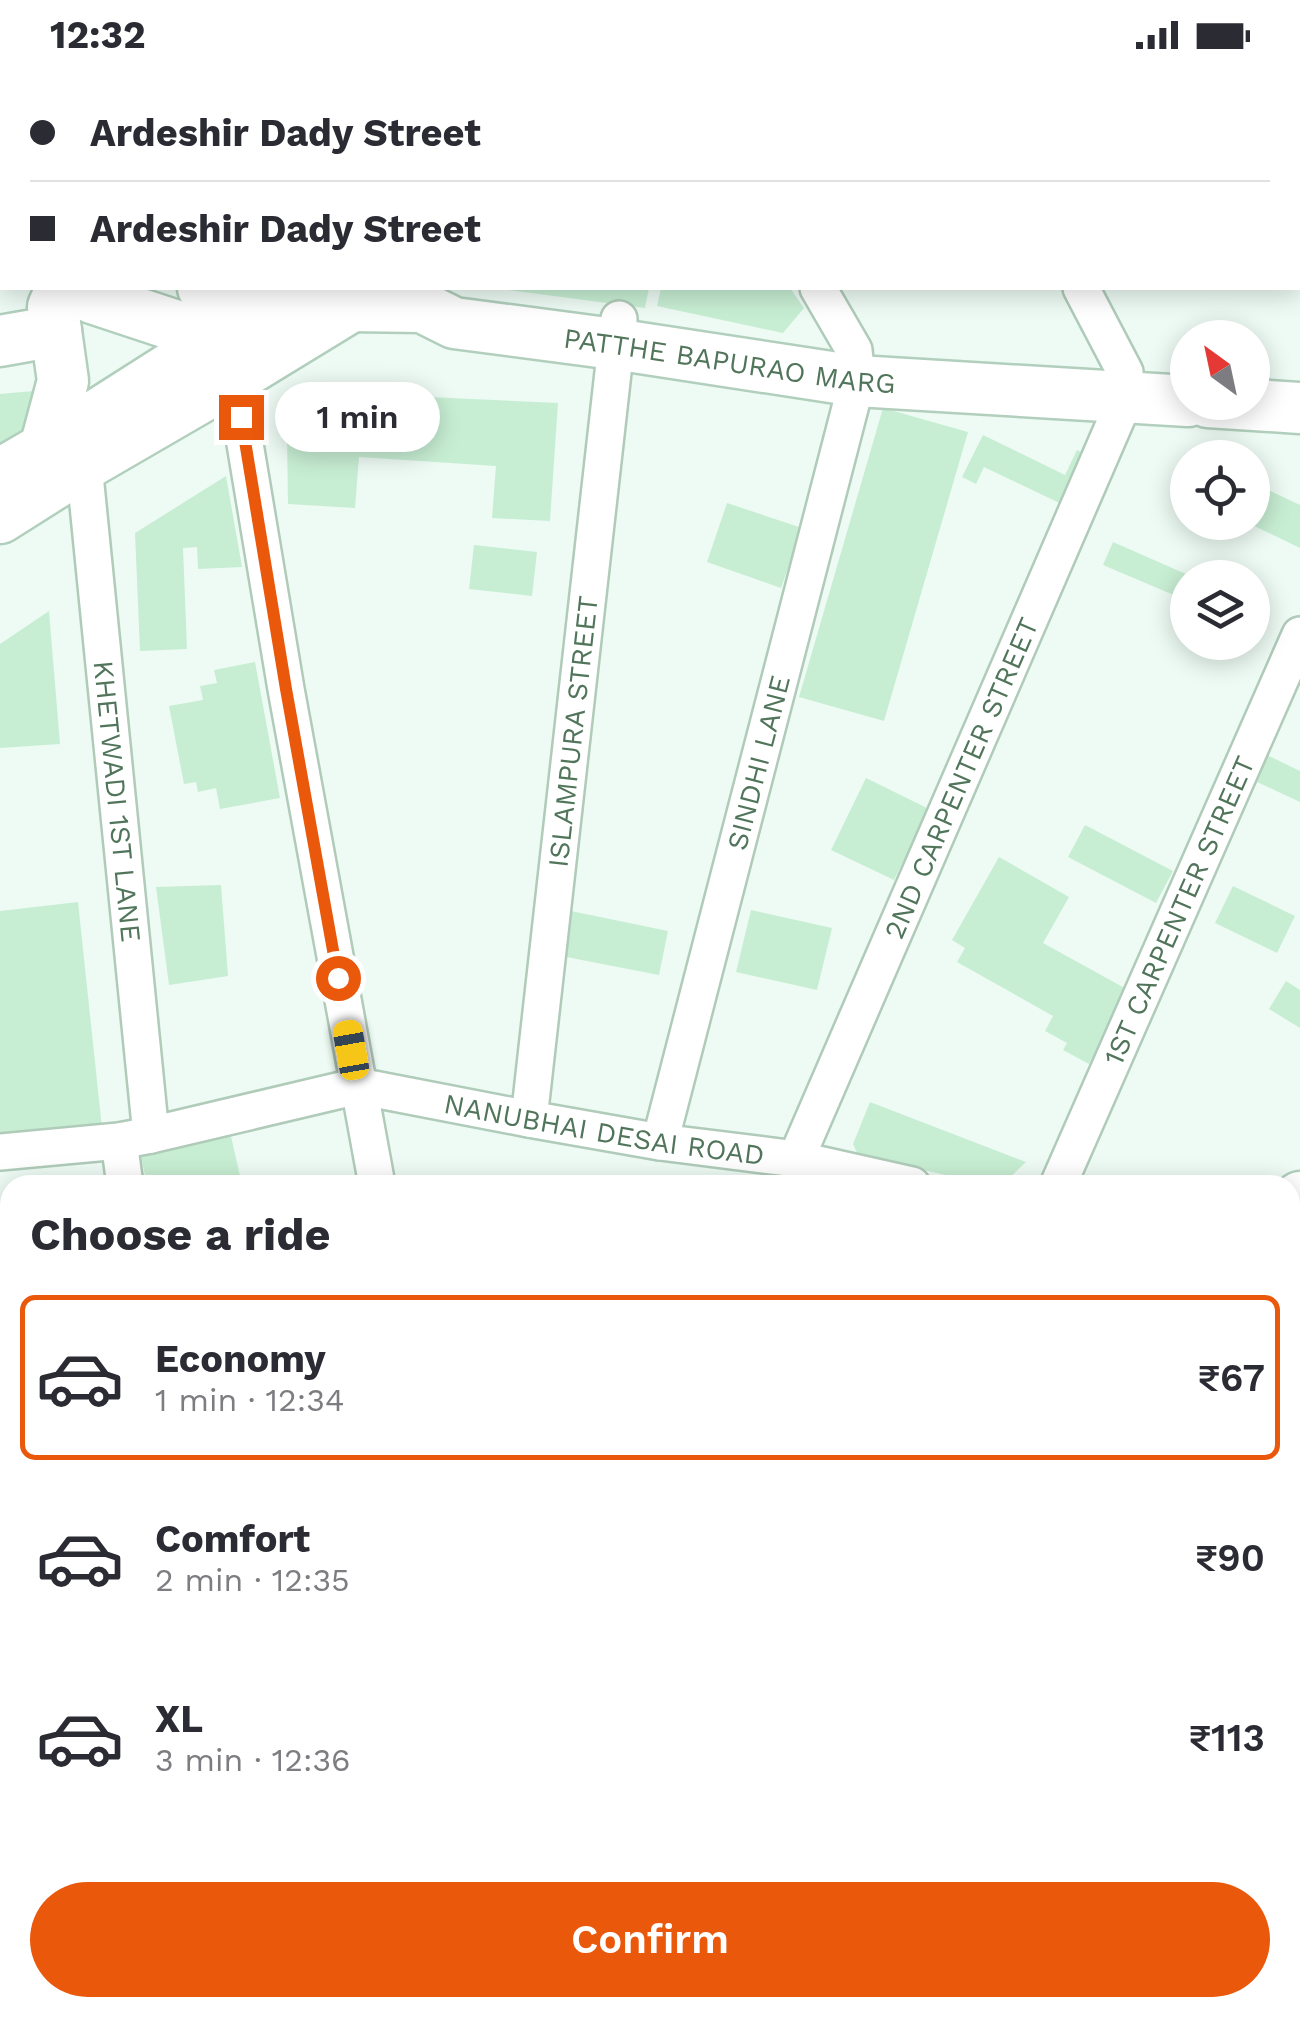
<!DOCTYPE html>
<html lang="en">
<head>
<meta charset="utf-8">
<style>
  :root { --surface:#fff; --page:#f7f7f7; --text:#2b2b33; --muted:#7c7c81; --line:#e1e1e2; --accent:#ea580c }
  body { margin:0; font-family:"Work Sans",sans-serif; background:var(--page); color:var(--text); height:100vh; display:flex; flex-direction:column; font-size:38px; white-space:nowrap }
  * { box-sizing:border-box; margin:0 }
  p { font-size:32px; color:var(--muted) }
  .icon { flex:none; width:55px; height:55px; fill:none; stroke:currentColor; stroke-width:2; stroke-linecap:round; stroke-linejoin:round }
  .map { position:relative; flex:1; overflow:hidden }
  .side { position:absolute; left:0px; top:1105px; width:1300px; height:842px; display:flex; flex-direction:column; background:var(--surface); border-radius:30px 30px 0 0; box-shadow:0 5px 25px #0003 }
  .side>* { flex:none }
  .banner { position:absolute; left:0px; top:0px; width:1300px; height:220px; box-shadow:0 5px 25px #0003; display:grid; align-content:center; height:220px; padding:0 30px; background:var(--surface) }
  .needle { width:65px; rotate:327deg }
  .buttons { position:absolute; left:1170px; top:250px; display:grid; gap:20px }
  .buttons a { display:grid; place-items:center; width:100px; height:100px; border-radius:50%; background:var(--surface); box-shadow:0 5px 25px #0003; font-size:50px }
  .end { position:absolute; width:45px; height:45px; margin:-22px; border:12px solid #ea580c; background:#fff; box-shadow:0 0 0 5px #fff }
  .from { border-radius:50% }
  .bubble { position:absolute; height:70px; border-radius:35px; background:var(--surface); box-shadow:0 5px 25px #0003; font-size:32px; font-weight:600; line-height:70px; text-align:center }
  .car { position:absolute; width:30px; height:60px; margin:-30px -15px; border-radius:12px; box-shadow:0 0 8px 2px #0007; background:linear-gradient(#f5c518 24%,#345 0 40%,#f5c518 0 76%,#345 0 86%,#f5c518 0) }
  .banner b { display:flex; align-items:center; gap:35px; height:95px; font-size:38px }
  .banner b+b { border-top:2px solid var(--line) }
  .banner i { width:25px; height:25px; background:var(--text) }
  ul { padding:0; list-style:none }
  li { display:flex; align-items:center; gap:30px; height:165px; margin:0 20px 15px; padding:0 10px; border:5px solid transparent; border-radius:15px }
  li div { flex:1 }
  li b { display:block; font-size:38px }
  li em { font-style:normal; font-weight:600 }
  li.active { border-color:var(--accent) }
  li>.icon { width:90px; height:90px; stroke-width:1.5 }
  h2 { padding:0 30px; font-size:45px; line-height:120px }
  .button { display:flex; gap:20px; margin-top:auto; padding:20px 30px }
  .button a { flex:1; height:115px; border-radius:60px; background:var(--accent); color:#fff; font-size:40px; font-weight:600; line-height:115px; text-align:center }
  .status { display:flex; justify-content:space-between; align-items:center; height:70px; padding:0 50px; background:var(--surface); direction:ltr }
  .status svg { height:28px; fill:currentColor }
  .map>svg:first-child { display:block }
  .building { fill:#c7eed3 }
  .lines { fill:none; stroke-linecap:round; stroke-linejoin:round }
  .street-casing { stroke:#b0cbb9; stroke-width:40 }
  .secondary-casing { stroke:#b1cfbc; stroke-width:55 }
  .path { stroke:#a9d4b6; stroke-width:6; stroke-dasharray:2.5 8; stroke-linecap:butt }
  .street { stroke:#fff; stroke-width:35 }
  .secondary { stroke:#fff; stroke-width:50 }
  .route { stroke:#ea580c; stroke-width:12 }
  .labels { text-anchor:middle; dominant-baseline:central; stroke-width:8; stroke-linejoin:round; paint-order:stroke }
  .street-label { font-size:28px; fill:#51755b; stroke:#f3fef9 }
</style>
</head>
<body>
<div class="status"><b>12:32</b><svg viewBox="0 0 49 12"><path d="M0 12V9h3v3zM5 12V6h3v6zM10 12V3h3v9zM15 12V0h3v12zM26 1h20v11H26zM47 4h2v5h-2z"/></svg></div>
<div class="map">
<svg width="1300" height="1947" viewBox="0 0 1300 1947">
  <rect width="100%" height="100%" fill="#edfbf4"/>
  <!-- building -->
  <path class="building" d="M508,218H649L645,238L508,220Z
    M661,218H790L804,238L783,263L657,236Z
    M34,321L31,363L0,384V324Z
    M342,323L558,333L550,451L492,448L496,396L359,387L355,438L288,434L287,364Z
    M883,338L968,362L884,651L799,627Z
    M983,365L1065,405L1077,380L1096,389L1072,439L984,397L976,414L962,407Z
    M226,406L242,497L198,499L197,477L183,478L187,579L140,581L135,463Z
    M1252,412L1300,435V478L1246,452H1252Z
    M727,433L802,458L781,518L707,492Z
    M1113,472L1195,508H1188V518L1183,529L1103,495Z
    M474,475L537,482L532,526L469,519Z
    M49,541L60,674L0,678V574Z
    M255,592L280,728L220,739L216,718L198,722L196,712L184,714L169,636L203,630L200,616L217,613L214,600Z
    M1267,685L1300,701V732L1255,711Z
    M866,708L929,739L894,810L831,780Z
    M1085,755L1173,801L1156,833L1068,787Z
    M999,787L1069,827L1043,873L1130,921L1089,994L1063,980L1067,973L1045,961L1053,946L957,892L965,878L952,870Z
    M221,815L228,906L169,915L156,817Z
    M1233,816L1295,846L1277,883L1215,853Z
    M78,832L102,1058L0,1070V841Z
    M566,840L668,861L659,905L556,885Z
    M751,840L832,858L817,920L736,902Z
    M1286,911L1300,920V958L1269,939Z
    M870,1032L1026,1092L1002,1115H989L858,1085L853,1074Z
    M231,1066L242,1115H147L141,1086Z
    M1300,1301V1460L1298,1465L1290,1461V1326Z
    M627,1938H654L658,1947H604Z"/>
  <g class="lines">
    <!-- street casing -->
    <g class="street-casing">
      <g id="street">
        <path d="M82,0L84,2"/>
        <path d="M186,0L187,2"/>
        <path d="M462,0L464,2"/>
        <path d="M967,0L969,2"/>
        <path d="M1185,0L1186,2"/>
        <path d="M1298,167L1300,170"/>
        <path d="M226,290L234,308L286,619L377,1115"/>
        <path id="s1" d="M84,395L151,1065"/>
        <path id="s2" d="M529,1049L619,249"/>
        <path d="M119,1071L125,1115"/>
        <path id="s3" d="M660,1072L857,311L854,280L818,218"/>
        <path id="s4" d="M0,1082L119,1071L151,1065L358,1016L529,1049L660,1072L796,1089L912,1115"/>
        <path id="s5" d="M796,1089L1126,327L1125,302L1081,218"/>
        <path id="s6" d="M1058,1115L1300,565"/>
        <path d="M830,1947L855,1938"/>
        <path d="M885,1947L887,1938"/>
      </g>
    </g>
    <!-- secondary casing -->
    <g class="secondary-casing">
      <g id="secondary">
        <path d="M657,2L661,0"/>
        <path d="M730,2L734,0"/>
        <path d="M0,183L2,184"/>
        <path d="M82,218L92,228L216,269"/>
        <path id="s7" d="M203,218L278,235L422,237L454,253L614,274L857,311L1188,331"/>
        <path d="M0,271L56,261L53,237L57,228"/>
        <path d="M1208,332L1300,338"/>
        <path d="M45,378L63,311L56,261"/>
        <path d="M0,404L45,378L216,269L291,228"/>
        <path d="M0,448L84,395L234,308L355,234"/>
        <path d="M1290,1144L1300,1127"/>
        <path d="M0,1827L10,1824"/>
        <path d="M966,1938L974,1940L999,1938"/>
        <path d="M1099,1938L1115,1947"/>
      </g>
    </g>
    <!-- path -->
    <path class="path" d="M1290,1515L1300,1520"/>
    <!-- street -->
    <use href="#street" class="street"/>
    <!-- secondary -->
    <use href="#secondary" class="secondary"/>
  </g>
  <g class="lines">
    <!-- route -->
    <path class="route" d="M241,347L286,619L338,908"/>
  </g>
  <g class="labels">
    <!-- street labels -->
    <g class="street-label">
      <text stroke="none"><textPath href="#s7" startOffset="535">PATTHE BAPURAO MARG</textPath></text>
      <text stroke="none"><textPath href="#s2" startOffset="390">ISLAMPURA STREET</textPath></text>
      <text stroke="none"><textPath href="#s3" startOffset="392">SINDHI LANE</textPath></text>
      <text stroke="none"><textPath href="#s5" startOffset="415">2ND CARPENTER STREET</textPath></text>
      <text stroke="none"><textPath href="#s1" startOffset="338">KHETWADI 1ST LANE</textPath></text>
      <text stroke="none"><textPath href="#s6" startOffset="300">1ST CARPENTER STREET</textPath></text>
      <text stroke="none"><textPath href="#s4" startOffset="615">NANUBHAI DESAI ROAD</textPath></text>
    </g>
  </g>
</svg>
<div class="buttons">
<a><svg class="needle" viewBox="-14 -14 28 28"><path d="M0-13l5 13h-10z" fill="#e53935"/><path d="M0 13l5-13h-10z" fill="#7c7c81"/></svg></a>
<a><svg class="icon" aria-label="locate" viewBox="0 0 24 24"><circle cx="12" cy="12" r="6"/><path d="M12 2v4M12 18v4M2 12h4M18 12h4"/></svg></a>
<a><svg class="icon" aria-label="layers" viewBox="0 0 24 24"><path d="M12 4l9 5-9 5-9-5zM3 14l9 5 9-5"/></svg></a>
</div>
<i class="end from" style="left:338px;top:908px"></i>
<i class="end" style="left:241px;top:347px"></i>
<div class="bubble" style="left:275px;top:312px;width:165px">1 min</div>
<i class="car" style="left:351px;top:980px;rotate:350deg"></i>
<div class="banner">
<b><i class="from"></i>Ardeshir Dady Street</b>
<b><i></i>Ardeshir Dady Street</b>
</div>
<section class="side">
<h2>Choose a ride</h2>
<ul>
<li class="active"><svg class="icon" aria-label="car" viewBox="0 0 24 24"><path d="M5 17H2v-5l4-1 3-4h7l3 4 3 1v5h-3M9 17h6M6 11h13"/><circle cx="7" cy="17" r="2"/><circle cx="17" cy="17" r="2"/></svg><div><b>Economy</b><p>1 min · 12:34</p></div><em>₹67</em></li>
<li><svg class="icon" aria-label="car" viewBox="0 0 24 24"><path d="M5 17H2v-5l4-1 3-4h7l3 4 3 1v5h-3M9 17h6M6 11h13"/><circle cx="7" cy="17" r="2"/><circle cx="17" cy="17" r="2"/></svg><div><b>Comfort</b><p>2 min · 12:35</p></div><em>₹90</em></li>
<li><svg class="icon" aria-label="car" viewBox="0 0 24 24"><path d="M5 17H2v-5l4-1 3-4h7l3 4 3 1v5h-3M9 17h6M6 11h13"/><circle cx="7" cy="17" r="2"/><circle cx="17" cy="17" r="2"/></svg><div><b>XL</b><p>3 min · 12:36</p></div><em>₹113</em></li>
</ul>
<div class="button"><a>Confirm</a></div>
</section>
</div>
</body>
</html>
